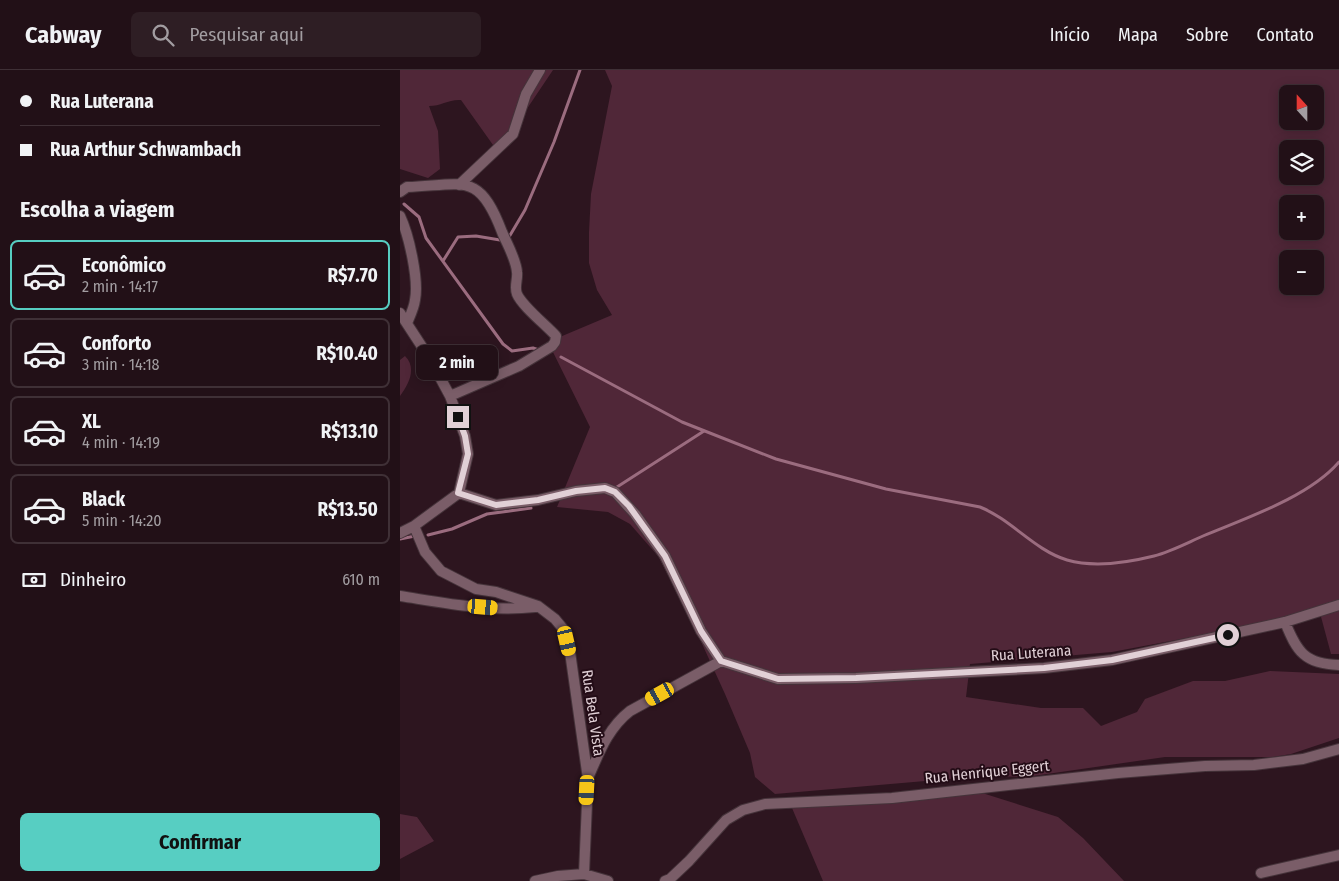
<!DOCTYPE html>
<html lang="pt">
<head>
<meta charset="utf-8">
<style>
  :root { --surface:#221017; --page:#2e1e24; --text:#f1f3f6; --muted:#a29da1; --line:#3f3036; --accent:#57cec2 }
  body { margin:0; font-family:"Fira Sans Condensed",sans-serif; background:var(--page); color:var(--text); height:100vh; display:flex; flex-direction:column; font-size:19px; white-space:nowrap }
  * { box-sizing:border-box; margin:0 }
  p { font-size:16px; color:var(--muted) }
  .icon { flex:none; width:28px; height:28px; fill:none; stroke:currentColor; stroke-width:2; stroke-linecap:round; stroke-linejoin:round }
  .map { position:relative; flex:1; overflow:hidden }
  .side { display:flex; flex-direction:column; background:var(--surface); width:400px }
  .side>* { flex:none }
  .hud { display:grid; align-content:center; height:110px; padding:0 20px; background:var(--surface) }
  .needle { width:32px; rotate:339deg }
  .fabs { position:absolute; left:879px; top:15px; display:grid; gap:10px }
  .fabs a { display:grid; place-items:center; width:45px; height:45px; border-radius:8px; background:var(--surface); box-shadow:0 2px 12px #0003,0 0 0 1px var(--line); font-size:25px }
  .end { position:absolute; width:22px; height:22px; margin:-11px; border:6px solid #e1d0d6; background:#111; box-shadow:0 0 0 2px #111 }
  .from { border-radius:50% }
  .bubble { position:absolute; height:35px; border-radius:8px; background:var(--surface); box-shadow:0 2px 12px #0003,0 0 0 1px var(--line); font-size:16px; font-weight:700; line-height:35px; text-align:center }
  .car { position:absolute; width:15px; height:30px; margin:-15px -8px; border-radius:6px; box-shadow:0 0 4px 1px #0007; background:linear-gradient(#f5c518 24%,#345 0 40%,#f5c518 0 76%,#345 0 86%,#f5c518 0) }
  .hud b { display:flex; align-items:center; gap:18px; height:48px; font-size:19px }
  .hud b+b { border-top:1px solid var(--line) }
  .hud i { width:12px; height:12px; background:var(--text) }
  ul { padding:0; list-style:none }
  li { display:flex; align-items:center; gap:15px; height:70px; margin:0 10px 8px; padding:0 10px; border:2px solid var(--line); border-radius:8px }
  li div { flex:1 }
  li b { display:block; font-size:19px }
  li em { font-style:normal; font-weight:700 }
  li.selected { border-color:var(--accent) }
  li>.icon { width:45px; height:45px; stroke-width:1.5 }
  h2 { padding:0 20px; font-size:22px; line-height:60px }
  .pay { display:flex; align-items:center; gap:12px; height:55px; padding:0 20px; font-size:19px }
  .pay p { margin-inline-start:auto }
  .primary-button { display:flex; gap:10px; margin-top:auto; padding:10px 20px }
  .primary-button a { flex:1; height:58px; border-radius:8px; background:var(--accent); color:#111; font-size:20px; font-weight:700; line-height:58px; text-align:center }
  header { display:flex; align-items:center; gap:30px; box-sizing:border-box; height:70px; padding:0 25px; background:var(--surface); border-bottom:1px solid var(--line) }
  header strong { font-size:24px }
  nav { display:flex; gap:28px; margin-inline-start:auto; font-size:18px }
  .search { width:350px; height:45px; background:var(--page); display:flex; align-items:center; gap:12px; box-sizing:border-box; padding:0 18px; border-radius:8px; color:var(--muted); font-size:19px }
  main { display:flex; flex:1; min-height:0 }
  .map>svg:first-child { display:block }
  .green { fill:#502738; fill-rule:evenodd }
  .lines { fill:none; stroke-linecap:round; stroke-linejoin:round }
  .stream { stroke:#9b6c7f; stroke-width:3 }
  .minor-casing { stroke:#45333a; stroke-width:12 }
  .minor { stroke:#7a5d68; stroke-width:10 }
  .route { stroke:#e1d0d6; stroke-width:6 }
  .labels { text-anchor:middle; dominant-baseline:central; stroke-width:4; stroke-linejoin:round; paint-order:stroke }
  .street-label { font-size:15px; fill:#e1d0d6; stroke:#230c16 }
</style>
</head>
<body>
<header>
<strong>Cabway</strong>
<div class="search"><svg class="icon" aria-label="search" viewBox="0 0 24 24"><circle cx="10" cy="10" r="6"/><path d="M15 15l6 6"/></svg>Pesquisar aqui</div>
<nav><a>Início</a><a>Mapa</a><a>Sobre</a><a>Contato</a></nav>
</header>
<main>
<section class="side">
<div class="hud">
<b><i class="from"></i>Rua Luterana</b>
<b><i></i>Rua Arthur Schwambach</b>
</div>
<h2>Escolha a viagem</h2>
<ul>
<li class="selected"><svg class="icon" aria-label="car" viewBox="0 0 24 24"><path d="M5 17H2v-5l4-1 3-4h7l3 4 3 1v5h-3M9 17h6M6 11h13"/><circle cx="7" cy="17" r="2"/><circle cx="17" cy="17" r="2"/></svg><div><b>Econômico</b><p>2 min · 14:17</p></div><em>R$7.70</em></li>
<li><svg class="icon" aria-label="car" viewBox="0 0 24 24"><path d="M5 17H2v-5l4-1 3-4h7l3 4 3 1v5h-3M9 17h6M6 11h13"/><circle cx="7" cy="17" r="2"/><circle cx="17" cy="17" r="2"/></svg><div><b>Conforto</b><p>3 min · 14:18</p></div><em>R$10.40</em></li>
<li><svg class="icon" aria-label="car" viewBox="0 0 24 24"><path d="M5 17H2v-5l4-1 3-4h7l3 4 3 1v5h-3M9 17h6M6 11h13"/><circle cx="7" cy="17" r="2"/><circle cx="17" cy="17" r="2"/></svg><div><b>XL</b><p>4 min · 14:19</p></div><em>R$13.10</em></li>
<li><svg class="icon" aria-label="car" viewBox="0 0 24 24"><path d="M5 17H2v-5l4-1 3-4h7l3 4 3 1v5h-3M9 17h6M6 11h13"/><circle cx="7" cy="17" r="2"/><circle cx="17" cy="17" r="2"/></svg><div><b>Black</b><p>5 min · 14:20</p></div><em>R$13.50</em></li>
</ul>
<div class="pay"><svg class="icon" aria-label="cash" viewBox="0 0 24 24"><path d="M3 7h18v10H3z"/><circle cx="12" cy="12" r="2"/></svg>Dinheiro<p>610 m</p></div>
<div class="primary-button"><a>Confirmar</a></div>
</section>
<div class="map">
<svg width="939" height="811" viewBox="0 0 939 811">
  <rect width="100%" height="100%" fill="#2d151f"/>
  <!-- green -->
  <path class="green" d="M0,0H153L98,82L61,30C49,29 41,36 29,36L38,61L40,99L28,108L0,99Z
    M205,0H939V584H931L920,543L712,582L570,594L566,627L641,638H683L701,656L737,642L745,629L793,611H825L870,601L939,604V668L891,684L873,687H765L626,707L583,706L375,724L355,707L350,683L325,624L288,543L258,486L230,454L208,442L157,437L190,357L148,272L212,245L197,220L189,193V162L191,124L212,16ZM888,24H915V51H888ZM888,79H915V106H888ZM888,134H915V161H888ZM888,189H915V216H888Z
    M5,286C17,298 9,314 0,326V290Z
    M579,722L658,747L683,768L724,811H423L392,738Z
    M0,744L17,747L34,771L0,789Z"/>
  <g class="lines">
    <!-- stream -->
    <path class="stream" d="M4,134L19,147L26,168L103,274L112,281L133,278L139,280
      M109,167L125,140L154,72L180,0
      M43,191L58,167L76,166L100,170
      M161,287L282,352L376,389L486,419L580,437C612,450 634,480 667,490C695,498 726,493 754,486C770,482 787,473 803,466C846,448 909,427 939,392
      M217,417L304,361
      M28,465L52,459L87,444L131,438
      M0,469L15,466"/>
    <!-- minor casing -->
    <g class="minor-casing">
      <path id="minor" d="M59,115L113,64L126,24L140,0
        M0,122L7,117C64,115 79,101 102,162C107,174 116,189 117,202C118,209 114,217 117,224C122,236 146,255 156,266L155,272L152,276L119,296L50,326
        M0,146C9,165 19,210 15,230C14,238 10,246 7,253
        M0,243L30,289L50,326L65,366L68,384L59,423L14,456L0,463
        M59,423L96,435L138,430L176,421L205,418L215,422L235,444L265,486L301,561L321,591
        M14,456L25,482L41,501L76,519L96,522L138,536L155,549L165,561L170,582L188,709L184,804
        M0,526C45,533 89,542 135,537
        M885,552C897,582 905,594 939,595
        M321,591L378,609L456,608L644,598L712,590L885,552L939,535
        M188,708C199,683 208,658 230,641L321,591
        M861,803L939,785
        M135,811L158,806L184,804L208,811
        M265,811L270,809L289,791L326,750L343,740L365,734L492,728L718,703L805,696L854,695L903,689L939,679"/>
    </g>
    <!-- minor -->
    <use href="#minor" class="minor"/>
  </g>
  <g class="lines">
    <!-- route -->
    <path class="route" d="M58,347L65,366L68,384L58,423L96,435L138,430L176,421L205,418L215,422L229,436L265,486L301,561L321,591L378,609L456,608L644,598L712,590L828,565"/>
  </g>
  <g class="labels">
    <!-- street labels -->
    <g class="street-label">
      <text transform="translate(631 583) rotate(-4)">Rua Luterana</text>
      <text transform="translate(193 643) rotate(82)">Rua Bela Vista</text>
      <text transform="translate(587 702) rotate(-6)">Rua Henrique Eggert</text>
    </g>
  </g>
</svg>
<div class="fabs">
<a><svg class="needle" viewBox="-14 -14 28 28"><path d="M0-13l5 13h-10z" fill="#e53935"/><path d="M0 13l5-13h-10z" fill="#a29da1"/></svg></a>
<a><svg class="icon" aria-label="layers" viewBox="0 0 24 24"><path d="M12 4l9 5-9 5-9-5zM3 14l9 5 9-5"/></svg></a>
<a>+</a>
<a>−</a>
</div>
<i class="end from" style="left:828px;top:565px"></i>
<i class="end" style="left:58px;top:347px"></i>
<div class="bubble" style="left:16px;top:275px;width:82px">2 min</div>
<i class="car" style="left:83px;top:537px;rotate:95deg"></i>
<i class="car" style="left:167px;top:571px;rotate:167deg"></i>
<i class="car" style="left:260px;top:624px;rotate:241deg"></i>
<i class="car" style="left:187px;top:720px;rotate:183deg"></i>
</div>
</main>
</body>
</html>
